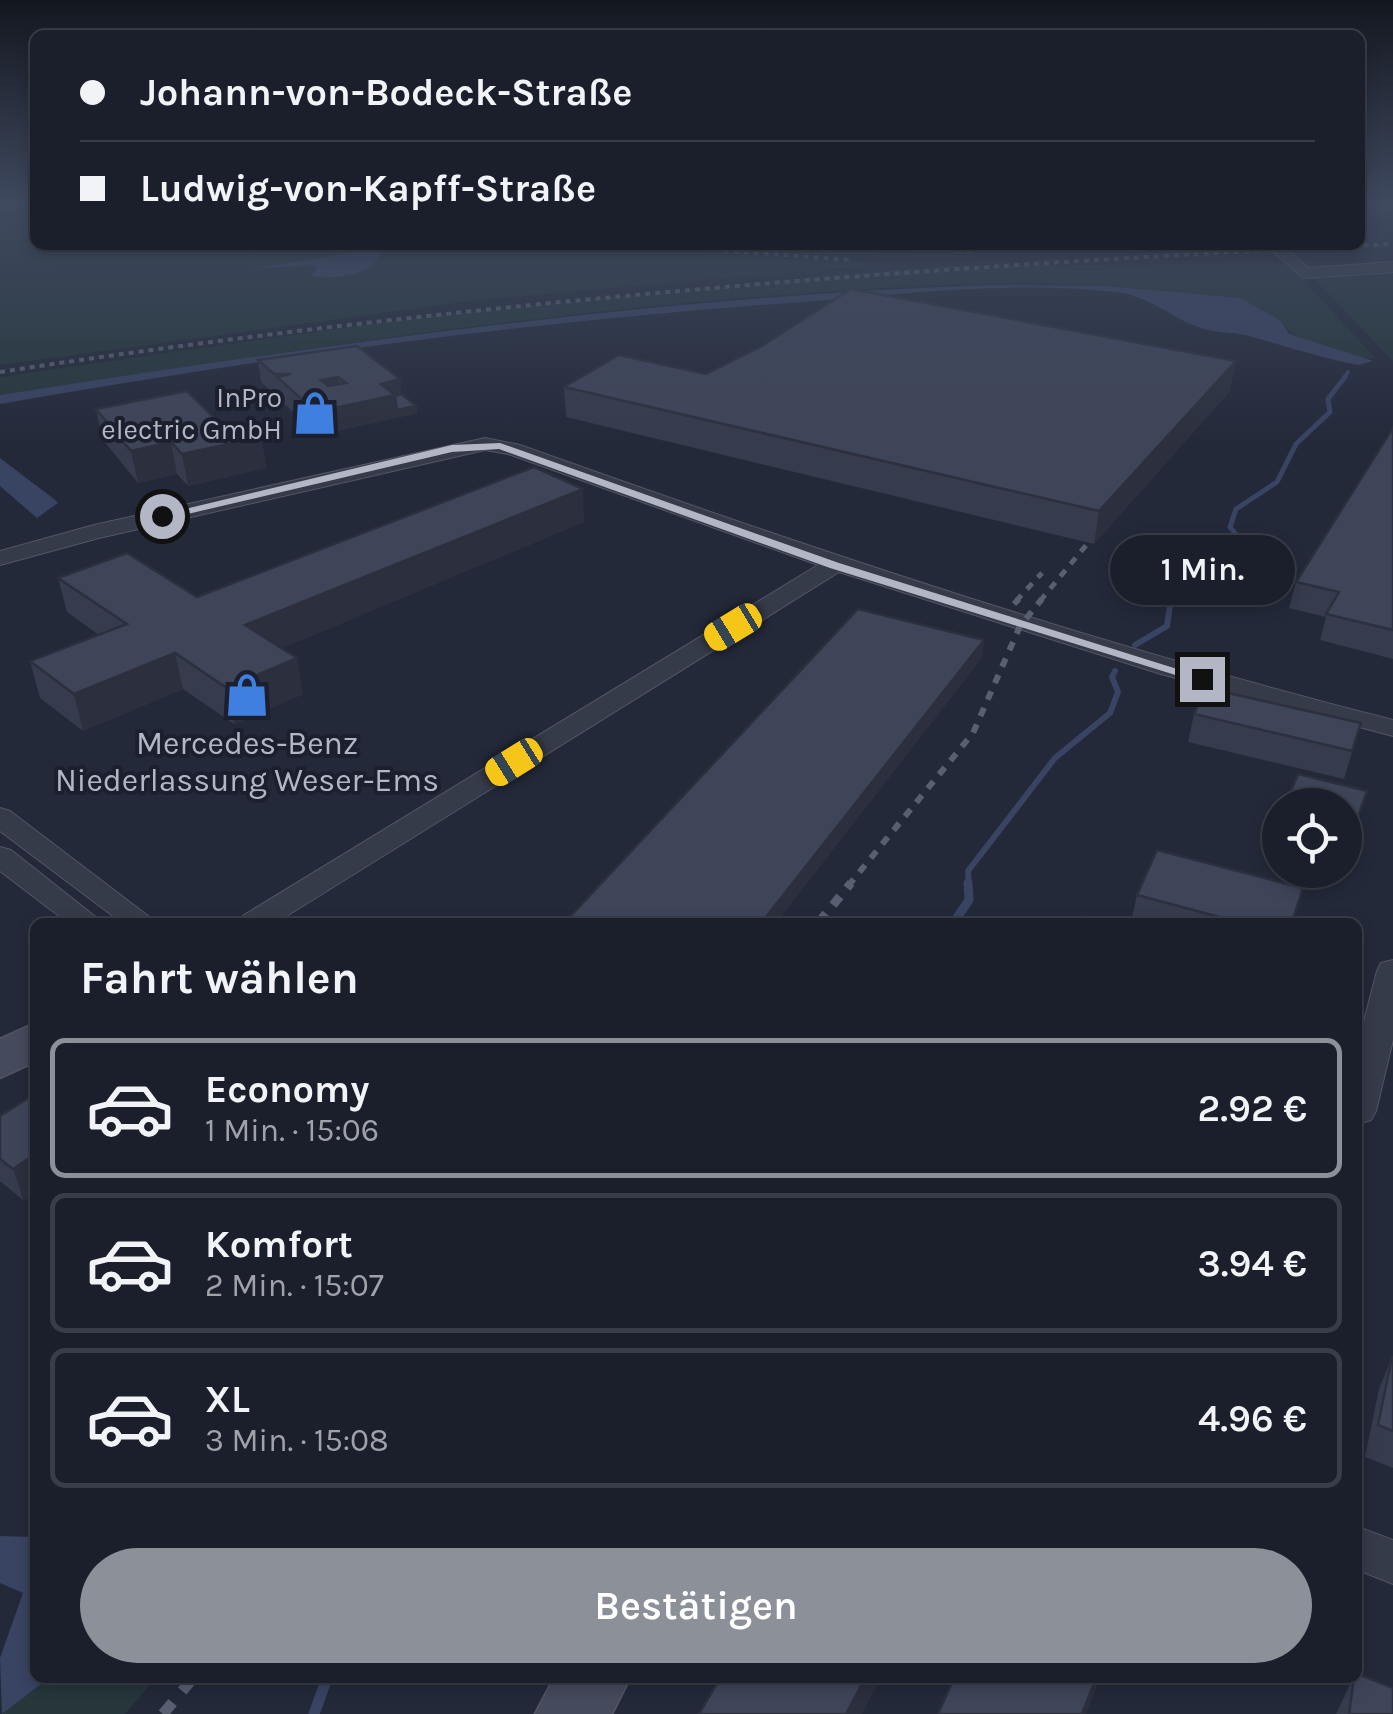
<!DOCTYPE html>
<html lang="de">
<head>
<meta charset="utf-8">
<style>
  :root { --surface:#1a1f2b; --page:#232733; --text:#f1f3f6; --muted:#9fa2a9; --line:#383d47; --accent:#8c9099 }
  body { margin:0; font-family:Karla,sans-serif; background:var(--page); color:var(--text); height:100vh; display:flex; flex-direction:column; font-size:38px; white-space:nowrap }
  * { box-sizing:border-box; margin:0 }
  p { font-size:32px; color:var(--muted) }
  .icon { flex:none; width:55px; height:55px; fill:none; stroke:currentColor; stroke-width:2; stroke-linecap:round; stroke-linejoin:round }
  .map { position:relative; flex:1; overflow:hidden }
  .drawer { position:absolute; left:30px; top:918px; width:1332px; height:765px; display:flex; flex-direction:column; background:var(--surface); border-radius:15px; box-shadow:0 5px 15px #0003,0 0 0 2px var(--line) }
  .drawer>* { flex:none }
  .top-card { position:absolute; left:30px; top:30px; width:1335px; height:220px; border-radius:15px; box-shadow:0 5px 15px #0003,0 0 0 2px var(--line); display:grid; align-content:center; height:220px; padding:0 50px; background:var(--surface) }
  .fabs { position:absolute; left:1262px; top:788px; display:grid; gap:20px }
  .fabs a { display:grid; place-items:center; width:100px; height:100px; border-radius:50%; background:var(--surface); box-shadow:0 5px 15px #0003,0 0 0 2px var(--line); font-size:50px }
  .end { position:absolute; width:45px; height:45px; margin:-22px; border:12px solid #b2b6c5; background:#111; box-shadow:0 0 0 5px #111 }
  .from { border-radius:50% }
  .bubble { position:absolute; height:70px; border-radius:35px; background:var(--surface); box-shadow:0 5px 15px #0003,0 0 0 2px var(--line); font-size:32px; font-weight:600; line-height:70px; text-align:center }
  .car { position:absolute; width:30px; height:60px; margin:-30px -15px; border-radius:12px; box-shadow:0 0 8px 2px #0007; background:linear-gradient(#f5c518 24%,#345 0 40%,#f5c518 0 76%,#345 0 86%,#f5c518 0) }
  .top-card b { display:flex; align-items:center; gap:35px; height:95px; font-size:38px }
  .top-card b+b { border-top:2px solid var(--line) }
  .top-card i { width:25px; height:25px; background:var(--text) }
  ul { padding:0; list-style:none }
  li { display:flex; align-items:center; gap:30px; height:140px; margin:0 20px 15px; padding:0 30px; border:5px solid var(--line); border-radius:15px }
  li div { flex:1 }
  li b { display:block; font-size:38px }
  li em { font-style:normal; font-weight:600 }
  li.current { border-color:var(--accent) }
  li>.icon { width:90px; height:90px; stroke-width:1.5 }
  h2 { padding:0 50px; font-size:45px; line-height:120px }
  .primary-button { display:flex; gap:20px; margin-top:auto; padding:20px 50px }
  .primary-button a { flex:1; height:115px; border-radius:60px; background:var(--accent); color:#fff; font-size:40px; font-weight:600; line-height:115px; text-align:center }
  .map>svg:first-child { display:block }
  .green { fill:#26363b }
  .water { fill:#394362 }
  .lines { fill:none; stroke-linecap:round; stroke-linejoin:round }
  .stream-far4 { stroke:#394362; stroke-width:4 }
  .stream-far3 { stroke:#394362; stroke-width:5 }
  .stream-far2 { stroke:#394362; stroke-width:6 }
  .stream-far1 { stroke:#394362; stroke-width:9 }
  .stream { stroke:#394362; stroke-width:11 }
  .street-casing { stroke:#525664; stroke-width:2 }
  .secondary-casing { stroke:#525664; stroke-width:3 }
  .street { fill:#363b49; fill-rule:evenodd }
  .secondary { fill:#454a5c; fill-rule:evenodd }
  .rail-far4 { stroke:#595e70; stroke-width:4; stroke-dasharray:5 5; stroke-linecap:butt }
  .rail-far3 { stroke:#595e70; stroke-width:5; stroke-dasharray:8 8; stroke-linecap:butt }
  .rail-far2 { stroke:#595e70; stroke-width:6; stroke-dasharray:9 9; stroke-linecap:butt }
  .rail-far1 { stroke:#595e70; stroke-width:9; stroke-dasharray:11 11; stroke-linecap:butt }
  .rail { stroke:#595e70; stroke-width:11; stroke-dasharray:15 15; stroke-linecap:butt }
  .wall { fill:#363b4d }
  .shaded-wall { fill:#2c303e }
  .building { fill:#3f4559; stroke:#2c303e; stroke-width:2.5; fill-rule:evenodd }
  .route { fill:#b2b6c5 }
  .labels { text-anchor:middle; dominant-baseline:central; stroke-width:8; stroke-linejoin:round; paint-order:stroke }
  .far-poi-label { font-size:28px; fill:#b2b6c5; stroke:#1c202e; text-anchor:end }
  .poi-label { font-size:32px; fill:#b2b6c5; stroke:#1c202e }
</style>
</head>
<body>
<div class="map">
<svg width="1393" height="1714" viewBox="0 0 1393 1714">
  <rect width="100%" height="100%" fill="#232939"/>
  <!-- green -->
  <path class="green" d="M0,204H35V245H602L886,264L478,300L0,365Z
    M672,245L994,256L865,258Z
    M1288,263L1376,359C1348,359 1296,345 1281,321C1233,309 1183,293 1133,288C1022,276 905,287 794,294C528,313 264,355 0,395V377L435,315L812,277L954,266Z
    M1393,272V361L1313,278Z
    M49,1678H156L125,1714H2Z"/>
  <!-- water -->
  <path class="water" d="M367,250L375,251L380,257C363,277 337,279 312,276L317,268L314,265L249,269Z
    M994,285L1106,286L1240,298L1281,321L1289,334L1373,361L1358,365C1322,358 1285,346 1249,336C1234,332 1219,333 1204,329C1171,319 1150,295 1115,292C1008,280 896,295 789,303C525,322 261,358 0,404V395C330,344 659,296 994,285Z
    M0,458L54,499L58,503L37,518L0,486Z
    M0,1536L35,1537V1678H49L2,1714L0,1658L23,1593L0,1583Z"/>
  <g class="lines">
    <!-- stream-far4 -->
    <path class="stream-far4" d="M1343,379L1348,372"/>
    <!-- stream-far3 -->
    <path class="stream-far3" d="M1171,601L1172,591L1240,539L1230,527L1236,509L1277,482L1296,444L1330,412L1328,399L1345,377"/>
    <!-- stream-far2 -->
    <path class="stream-far2" d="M1135,645L1167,626L1171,599
      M969,886L968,871L1055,758L1110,713L1118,692L1112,677L1115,671"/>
    <!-- stream-far1 -->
    <path class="stream-far1" d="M954,922L969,900L968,883"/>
    <!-- stream -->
    <path class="stream" d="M314,1714L327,1678"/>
    <!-- street casing -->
    <g class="street-casing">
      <path id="street" d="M1265,245H1282L1308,268L1393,262V272L1304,278Z
        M485,438L520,445C808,548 1097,645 1393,720V736L1161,674L839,572L277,922H240L244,915L818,565L508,454L485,450L99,538L0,565V551L94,525Z
        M0,808L10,811L156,922H121L0,831Z
        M0,847L11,850L102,922H67L0,871Z
        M1393,960V1040L1376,1111L1371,1120L1358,1124V1044L1377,971L1381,963Z
        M1358,1527L1393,1540V1584L1358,1570Z"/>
    </g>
    <!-- secondary casing -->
    <g class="secondary-casing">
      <path id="secondary" d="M35,1023V1062L0,1078V1039Z
        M554,1678H630L612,1714H535Z"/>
    </g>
    <!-- street -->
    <use href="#street" class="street"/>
    <!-- secondary -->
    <use href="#secondary" class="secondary"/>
    <!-- rail-far4 -->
    <path class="rail-far4" d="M644,245L853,260
      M836,246L971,251
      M0,372C462,301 926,266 1393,244"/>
    <!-- rail-far3 -->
    <path class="rail-far3" d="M1016,601L1042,573
      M1040,601L1088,543"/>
    <!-- rail-far2 -->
    <path class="rail-far2" d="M1014,604L1019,599
      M848,886L973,733L1020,626L1042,599"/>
    <!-- rail-far1 -->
    <path class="rail-far1" d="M819,922L851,883"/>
    <!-- rail -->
    <path class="rail" d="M163,1714L193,1678"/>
  </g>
  <!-- wall -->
  <path class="wall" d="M357,346L402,394L416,406L417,413L319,435L280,400V396H277L261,382L258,360Z
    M706,374L1230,391L1094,544L566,417L564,387Z
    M96,409L261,437L266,468L188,486L177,474L138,483L103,440Z
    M1393,428V659L1320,640L1326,617L1289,608L1296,582Z
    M584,522L282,648L303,694L234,724L183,689L83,731L40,698L30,661L99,635L67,612L58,578L197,597Z
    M1194,714L1361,723L1344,779L1188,742Z
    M1345,805L1358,820L1345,859Z
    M1280,816V850L1272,848Z
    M1137,895L1294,922H1131Z
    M0,1116L24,1201L0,1181Z
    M1392,1357H1393V1468L1365,1457L1379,1389Z
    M1353,1678H1358L1393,1714H1336Z"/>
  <!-- shaded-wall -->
  <path class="shaded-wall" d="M1236,361L1230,391L1094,544L1099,511Z
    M338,377L341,399L321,380Z
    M400,379L403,402L416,406L417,413L319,435L316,412L381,384Z
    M261,437L266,468L188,486L182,454Z
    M171,442L177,474L138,483L131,451Z
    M583,489L584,522L252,661L245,625Z
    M984,640L982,658L777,922H762Z
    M175,653L183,689L83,731L74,694Z
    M297,658L303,694L234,724L227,688Z
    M1367,791L1358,820L1345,859L1351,837Z
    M35,1154V1193L24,1201L13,1169Z
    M865,1678H881L862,1714H846Z
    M1096,1678H1100L1086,1714H1082Z"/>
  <!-- building -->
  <path class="building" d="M851,289L1236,361L1099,511L564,387L619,355L706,374L762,346Z
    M357,346L400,379L381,384L395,395L316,412L277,377L291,374H274L258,360ZM338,377L346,383L328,386L321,380Z
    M187,391L226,430L249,426L261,437L182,454L171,442L131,451L96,409Z
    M402,394L416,406L397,410L395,396Z
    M1393,428V630L1326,614L1339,592L1296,582Z
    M534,467L583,489L245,625L297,658L227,688L175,653L74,694L30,661L127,624L58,578L127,553L197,597Z
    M858,609L984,640L762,922H565Z
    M1206,688L1361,723L1352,751L1194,714Z
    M1298,774L1367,791L1351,837L1345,836V805H1285Z
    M1157,850L1303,888L1292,922H1238L1137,895Z
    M1088,917L1106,922H1086Z
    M35,1094V1154L13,1169L0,1159V1116Z
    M1392,1357H1393V1431L1378,1425Z
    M1358,1674L1393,1688V1714H1349L1354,1678H1358Z
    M720,1678H865L846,1714H699Z
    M954,1678H1096L1082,1714H938Z"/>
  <!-- sky -->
  <linearGradient id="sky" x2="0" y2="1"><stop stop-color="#13171f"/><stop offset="0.46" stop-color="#3f495f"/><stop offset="1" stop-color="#3f495f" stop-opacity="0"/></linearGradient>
  <rect width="1393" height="444" fill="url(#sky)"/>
  <!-- route -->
  <path class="route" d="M500,443L839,563L1209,679L1198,682L830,568L499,449L452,452L162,520L156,516L452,445Z"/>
  <!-- icons -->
  <defs>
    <g id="shop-bare" transform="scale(3.45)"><path d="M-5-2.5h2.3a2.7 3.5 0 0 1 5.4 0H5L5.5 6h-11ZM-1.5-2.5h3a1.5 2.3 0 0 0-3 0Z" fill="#3f7fe0" stroke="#1c202e" stroke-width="2.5" paint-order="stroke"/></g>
  </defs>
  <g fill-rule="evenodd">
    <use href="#shop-bare" x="315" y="413"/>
    <use href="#shop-bare" x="247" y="695"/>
  </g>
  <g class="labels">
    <!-- far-poi labels -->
    <g class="far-poi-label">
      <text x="282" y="397">InPro<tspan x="282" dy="32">electric GmbH</tspan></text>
    </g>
    <!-- poi labels -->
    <g class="poi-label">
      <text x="247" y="743">Mercedes-Benz<tspan x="247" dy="37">Niederlassung Weser-Ems</tspan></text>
    </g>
  </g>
</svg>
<div class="fabs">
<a><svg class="icon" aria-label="locate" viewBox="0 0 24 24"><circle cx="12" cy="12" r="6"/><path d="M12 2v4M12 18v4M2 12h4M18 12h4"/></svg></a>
</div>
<i class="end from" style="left:162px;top:516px"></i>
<i class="end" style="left:1202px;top:679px"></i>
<div class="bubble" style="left:1110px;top:535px;width:185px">1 Min.</div>
<i class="car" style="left:733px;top:627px;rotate:239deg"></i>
<i class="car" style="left:514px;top:762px;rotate:238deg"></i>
<div class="top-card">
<b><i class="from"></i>Johann-von-Bodeck-Straße</b>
<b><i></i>Ludwig-von-Kapff-Straße</b>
</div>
<section class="drawer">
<h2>Fahrt wählen</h2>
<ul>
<li class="current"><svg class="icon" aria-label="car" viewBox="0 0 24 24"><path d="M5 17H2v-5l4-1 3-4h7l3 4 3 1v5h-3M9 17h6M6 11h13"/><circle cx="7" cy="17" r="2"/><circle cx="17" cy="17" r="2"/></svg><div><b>Economy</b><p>1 Min. · 15:06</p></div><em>2.92 €</em></li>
<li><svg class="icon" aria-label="car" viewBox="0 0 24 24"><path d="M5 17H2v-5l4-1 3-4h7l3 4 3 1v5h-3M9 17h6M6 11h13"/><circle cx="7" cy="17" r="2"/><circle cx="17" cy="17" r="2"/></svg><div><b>Komfort</b><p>2 Min. · 15:07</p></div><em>3.94 €</em></li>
<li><svg class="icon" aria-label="car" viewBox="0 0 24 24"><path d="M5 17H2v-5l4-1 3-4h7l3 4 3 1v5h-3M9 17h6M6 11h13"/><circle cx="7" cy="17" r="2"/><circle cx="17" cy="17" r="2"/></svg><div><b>XL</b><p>3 Min. · 15:08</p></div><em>4.96 €</em></li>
</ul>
<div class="primary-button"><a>Bestätigen</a></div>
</section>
</div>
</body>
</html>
